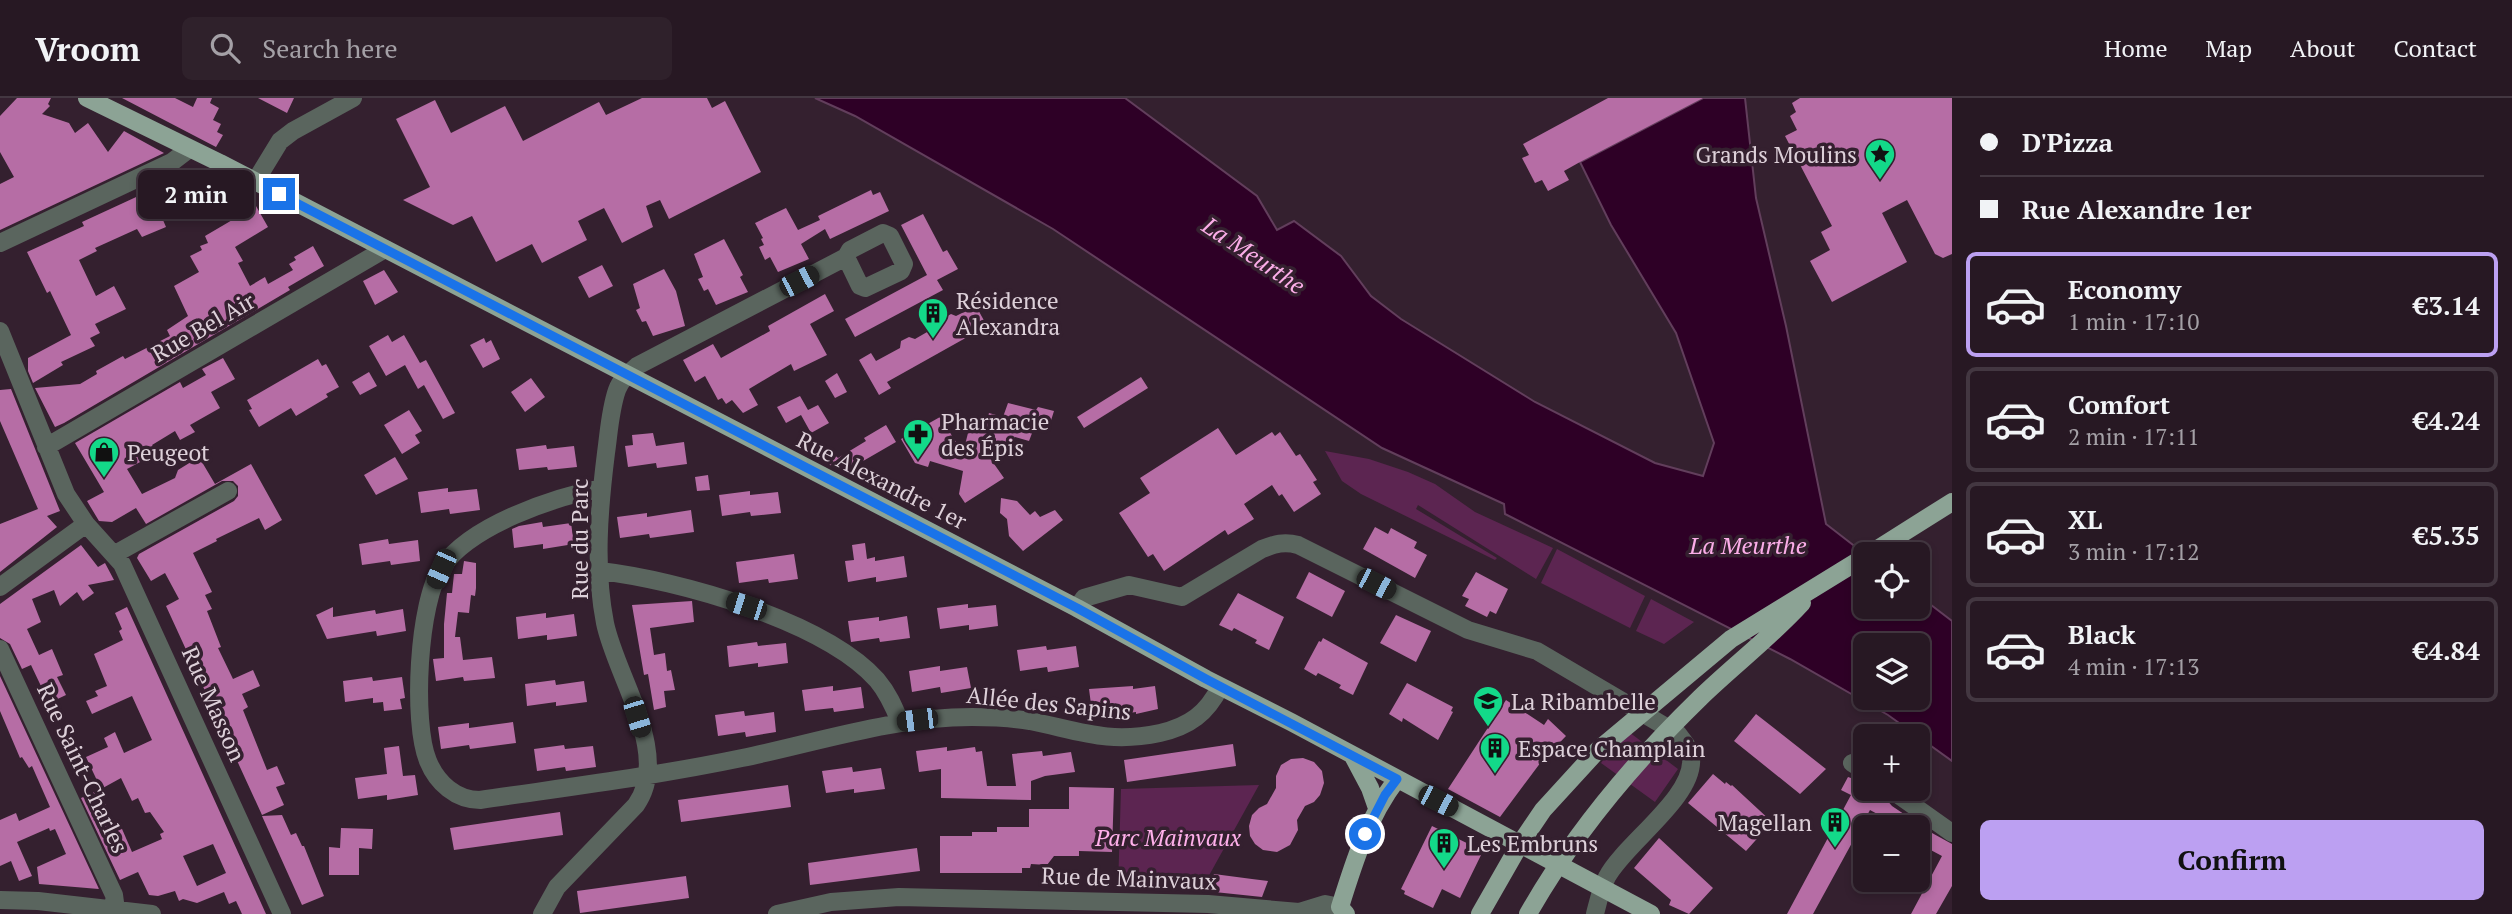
<!DOCTYPE html>
<html lang="en">
<head>
<meta charset="utf-8">
<style>
  :root { --surface:#271823; --page:#2f212b; --text:#f1f3f6; --muted:#a4a0a6; --line:#433741; --accent:#bca0f2 }
  body { margin:0; font-family:"PT Serif",serif; background:var(--page); color:var(--text); height:100vh; display:flex; flex-direction:column; font-size:26px; white-space:nowrap }
  * { box-sizing:border-box; margin:0 }
  p { font-size:23px; color:var(--muted) }
  .icon { flex:none; width:38px; height:38px; fill:none; stroke:currentColor; stroke-width:2; stroke-linecap:round; stroke-linejoin:round }
  .map { position:relative; flex:1; overflow:hidden }
  .sheet { display:flex; flex-direction:column; background:var(--surface); width:560px }
  .sheet>* { flex:none }
  .hud { display:grid; align-content:center; height:154px; padding:0 28px; background:var(--surface) }
  .tools { position:absolute; left:1853px; top:444px; display:grid; gap:14px }
  .tools a { display:grid; place-items:center; width:77px; height:77px; border-radius:10px; background:var(--surface); box-shadow:0 4px 10px #0003,0 0 0 2px var(--line); font-size:35px }
  .end { position:absolute; width:32px; height:32px; margin:-16px; border:9px solid #1a73e8; background:#fff; box-shadow:0 0 0 4px #fff }
  .from { border-radius:50% }
  .bubble { position:absolute; height:49px; border-radius:10px; background:var(--surface); box-shadow:0 4px 10px #0003,0 0 0 2px var(--line); font-size:23px; font-weight:700; line-height:49px; text-align:center }
  .car { position:absolute; width:21px; height:42px; margin:-21px -10px; border-radius:9px; box-shadow:0 0 5px 2px #0007; background:linear-gradient(#222 24%,#8ab4d8 0 40%,#222 0 76%,#8ab4d8 0 86%,#222 0) }
  .hud b { display:flex; align-items:center; gap:24px; height:66px; font-size:26px }
  .hud b+b { border-top:2px solid var(--line) }
  .hud i { width:18px; height:18px; background:var(--text) }
  ul { padding:0; list-style:none }
  li { display:flex; align-items:center; gap:21px; height:105px; margin:0 14px 10px; padding:0 14px; border:4px solid var(--line); border-radius:10px }
  li div { flex:1 }
  li b { display:block; font-size:26px }
  li em { font-style:normal; font-weight:700 }
  li.on { border-color:var(--accent) }
  li>.icon { width:63px; height:63px; stroke-width:1.5 }
  .action { display:flex; gap:14px; margin-top:auto; padding:14px 28px }
  .action a { flex:1; height:80px; border-radius:10px; background:var(--accent); color:#111; font-size:28px; font-weight:700; line-height:80px; text-align:center }
  header { display:flex; align-items:center; gap:42px; box-sizing:border-box; height:98px; padding:0 35px; background:var(--surface); border-bottom:2px solid var(--line) }
  header strong { font-size:33px }
  nav { display:flex; gap:38px; margin-inline-start:auto; font-size:24px }
  .search { width:490px; height:63px; background:var(--page); display:flex; align-items:center; gap:18px; box-sizing:border-box; padding:0 24px; border-radius:10px; color:var(--muted); font-size:26px }
  main { display:flex; flex:1; min-height:0 }
  .map>svg:first-child { display:block }
  .green { fill:#5c2551 }
  .water { fill:#2e0026; stroke:#623e5c; stroke-width:2; fill-rule:evenodd }
  .building { fill:#b66da5; fill-rule:evenodd }
  .lines { fill:none; stroke-linecap:round; stroke-linejoin:round }
  .minor { stroke:#5a655e; stroke-width:18 }
  .major { stroke:#8ca395; stroke-width:18 }
  .route { stroke:#1a73e8; stroke-width:9 }
  .labels { text-anchor:middle; dominant-baseline:central; stroke-width:7; stroke-linejoin:round; paint-order:stroke }
  .poi-label { font-size:23px; fill:#ddd0d9; stroke:#34202f; text-anchor:start }
  .street-label { font-size:23px; fill:#ddd0d9; stroke:#34202f }
  .park-label { font-size:23px; font-style:italic; fill:#ffb0eb; stroke:#34202f }
  .water-label { font-size:24px; font-style:italic; fill:#fbade8; stroke:#34202f }
</style>
</head>
<body>
<header>
<strong>Vroom</strong>
<div class="search"><svg class="icon" aria-label="search" viewBox="0 0 24 24"><circle cx="10" cy="10" r="6"/><path d="M15 15l6 6"/></svg>Search here</div>
<nav><a>Home</a><a>Map</a><a>About</a><a>Contact</a></nav>
</header>
<main>
<div class="map">
<svg width="1952" height="816" viewBox="0 0 1952 816">
  <rect width="100%" height="100%" fill="#34202f"/>
  <!-- green -->
  <path class="green" d="M1325,353L1369,361L1408,374L1435,386L1475,414L1553,450L1536,481L1418,407L1416,411L1497,460L1495,462L1361,396L1342,383Z
    M1557,451L1645,498L1630,530L1541,485Z
    M1651,501L1694,524L1664,546L1636,533Z
    M1625,631L1678,671L1655,704L1601,665Z
    M1259,687L1201,792L1187,783L1180,791L1118,790L1121,691Z"/>
  <!-- water -->
  <path class="water" d="M815,0H1125L1257,98L1277,132L1294,123L1341,158L1371,198L1401,221L1535,304L1655,365L1703,378L1714,345L1676,235L1611,127L1580,64L1703,0H1745L1756,100L1786,228L1826,426L1866,457V509H1918V497L1952,523V663L1888,617L1790,561L1505,416L1504,406L1382,350L1053,131L855,18ZM1866,548H1918V600H1866Z"/>
  <!-- building -->
  <path class="building" d="M17,0H51L48,6L50,8L42,16L69,25L75,35L88,25L108,54L124,33L164,55L0,132V86L14,79L0,54V18Z
    M122,0H175L193,9L197,0H212L210,5L219,10L213,22L221,26L217,34L223,37L216,49Z
    M258,0H294L287,15Z
    M642,0H707L712,10L725,3L761,74L669,121L660,102L646,108L653,129L622,145L604,110L578,123L587,142L542,165L532,146L496,164L472,118L453,127L403,102L430,89L396,21L435,2L451,35L505,8L523,43L599,4L606,17Z
    M1608,0H1703L1580,64L1564,73L1569,82L1548,93L1542,82L1535,85L1522,60L1529,57L1523,46Z
    M1800,0H1952V156L1943,160L1935,156L1907,102L1882,115L1907,164L1832,204L1810,163L1830,152L1821,134L1832,128L1785,38L1797,32L1790,18L1796,14L1792,5Z
    M202,72L211,90L199,95L209,115L196,121L187,101L160,115L166,129L142,139L137,131L95,150L97,153L79,162L96,198L114,188L126,211L95,226L100,235L90,240L95,248L61,264L63,267L33,285L28,273V260L71,237L50,193L47,195L27,154L84,128L82,124L134,100L176,80L178,84Z
    M871,92L873,97L880,94L889,113L830,141L825,131L801,146L809,161L778,174L770,159L765,162L759,149L764,147L761,141L763,140L755,125L786,110L798,132L820,122L818,118Z
    M256,108L268,129L235,149L243,163L238,165L250,188L265,179L268,186L293,172L289,166L296,162L294,159L313,148L324,168L288,189L290,192L64,325L55,329L35,290L80,286L97,276L96,273L123,258L125,261L170,238L167,232L188,218L174,188L199,174L190,158L202,152L200,148L208,145L205,138Z
    M923,116L943,154L947,152L958,171L937,182L943,192L855,239L845,221L927,177L901,127Z
    M724,141L743,177L740,179L748,194L716,207L708,191L704,193L698,181L703,179L694,156Z
    M602,167L613,188L589,200L578,179Z
    M664,171L676,193L685,228L653,238L646,223L642,224L636,212L640,210L633,186Z
    M384,172L398,194L375,207L363,183Z
    M825,196L834,213L810,226L827,257L794,273L791,266L749,291L758,307L743,315L732,302L726,306L722,300L718,302L705,278L695,284L683,262L713,246L721,260L770,233L768,228Z
    M976,208L987,228L887,284L891,290L879,297L859,262L871,255L876,263L900,250L901,243L909,239L915,241L941,226L944,220L951,216L956,218Z
    M388,237L392,244L404,237L420,265L426,262L455,315L443,321L424,287L418,291L405,267L386,278L369,248Z
    M484,240L486,245L491,242L500,261L483,270L470,247Z
    M223,260L235,281L211,294L220,310L190,327L195,334L180,342L175,333L152,347L157,355L127,371L142,396L175,380L178,372L199,359L215,386L251,366L282,422L265,432L259,420L216,441L217,443L193,455L212,494L205,497L212,511L207,513L221,549L218,550L233,581L253,572L260,588L242,596L248,609L243,612L267,672L277,668L285,686L276,689L284,707L262,717L166,508L179,501L165,475L151,483L137,460L139,456L234,403L238,398V388L233,383H222L146,426L136,410L112,424L99,423L87,403L104,394L75,345L180,284L183,290L206,277L202,271Z
    M318,261L322,268L326,266L339,289L326,296L328,299L296,318L291,310L259,329L249,312L252,311L247,302Z
    M369,274L377,288L360,297L352,284Z
    M837,275L847,294L835,300L825,283Z
    M1141,279L1148,290L1084,330L1077,319Z
    M531,280L545,299L525,314L511,294Z
    M11,291L60,413L47,418L57,429L0,474V426L38,411L0,323V292Z
    M800,298L808,312L818,307L829,325L811,335L801,317L786,325L777,309Z
    M1008,305L1036,312L1038,309L1054,313L1048,332L1034,330L1029,343L1015,339L1010,353L980,346L1004,380L965,405L959,396L963,373L930,363L928,369L915,365L901,341L940,319L963,355L970,327L984,330L989,315L1003,319Z
    M409,312L422,333L415,337L420,345L402,356L384,327Z
    M886,327L896,344L851,370L849,376L805,355L819,344L838,360L866,343L864,340Z
    M1218,330L1236,357L1272,334L1275,338L1280,334L1296,358L1300,356L1317,382L1313,384L1321,396L1294,414L1282,396L1279,398L1272,387L1244,406L1254,421L1228,437L1225,432L1164,473L1153,456L1148,459L1119,415L1150,395L1140,380Z
    M653,335L656,348L684,344L687,366L657,370L656,365L628,369L625,348L633,347L632,337Z
    M546,347L547,351L574,348L577,369L548,372L547,369L519,372L516,351Z
    M395,359L408,381L376,397L364,377Z
    M708,377L710,392L697,393L695,379Z
    M448,390V394L477,391L480,412L450,416L449,411L421,415L418,394Z
    M750,393V397L778,394L781,415L751,418L750,414L722,418L719,397Z
    M1001,400L1017,403L1030,417L1035,413L1040,419L1055,412L1063,422L1023,453L1009,438L1007,421L1000,415Z
    M691,412L694,434L650,440L649,436L620,440L617,419L647,415V419Z
    M542,424L543,429L571,425L574,446L543,451V446L514,450L512,431L519,428Z
    M1375,429L1388,436L1391,430L1417,444L1414,450L1427,457L1415,480L1363,451Z
    M388,441L389,446L418,442L420,463L391,467L390,463L362,467L359,446Z
    M865,445L867,461L875,459V463L904,458L907,479L876,484V479L848,484L845,463L854,462L852,447Z
    M81,447L98,469L105,465L114,482L88,487L94,495L83,503L77,494L60,508L54,492L32,501L41,524L27,531L39,557L52,551L63,577L57,579L66,597L49,605L31,567L22,571L10,546L0,540V506Z
    M794,456L798,481L769,485L768,481L739,485L736,464Z
    M464,463L476,465V490L475,498L471,497L469,515L458,514L455,539H460L463,562L492,559L495,580L464,583L463,579L436,583L433,561L444,560V526L447,495H452L454,476H462Z
    M1309,474L1345,493L1332,519L1296,500Z
    M1476,474L1508,491L1496,516L1490,513L1487,519L1465,508L1469,501L1462,498Z
    M1238,495L1284,519L1269,552L1255,545L1257,542L1234,530L1232,533L1219,527Z
    M692,503L694,524L650,530L654,557L665,555L667,573L671,572L675,592L664,593L666,609L654,612L648,576L644,577L632,507Z
    M968,506V510L996,507L998,528L969,532V527L940,531L937,510Z
    M127,509L195,659L266,816H242L236,803L229,806L224,794L197,805L183,801L179,803L175,793L158,798L149,797L138,774L120,782L81,700L99,692L114,726L119,724L132,754L162,741L160,736L164,734L150,714L145,715L138,700L132,703L121,680L101,691L86,659L108,649L104,640L115,634L124,655L152,642L132,598L92,616L86,603L98,598L95,593L107,588L94,556L123,542L119,533L122,531L115,515ZM213,746L226,775L197,788L183,758Z
    M333,509V519L375,512L376,516L403,511L406,533L377,538L376,533L327,541L316,517Z
    M546,515V520L574,516L577,538L547,542V537L518,541L516,519Z
    M1396,517L1431,533L1416,564L1380,545Z
    M907,518L910,540L880,544L879,540L851,544L848,523L879,519V523Z
    M1323,540L1368,565L1353,597L1339,590L1341,587L1318,575L1316,578L1304,571L1319,543L1321,544Z
    M757,544L758,548L786,545L788,565L758,569V565L729,569L727,548Z
    M1046,548L1047,552L1076,548L1079,569L1048,574L1047,569L1020,573L1017,552Z
    M940,568V573L967,569L971,590L941,595L940,589L912,594L909,573Z
    M0,578L99,791L39,786L37,769L66,756L55,731L50,733L49,730L17,744L32,778L19,783L11,763L0,768V722L16,715L19,723L50,709L32,668L29,670L22,659L20,660L0,613Z
    M372,579L373,583L402,579L405,600L400,601L402,611L384,613L383,604L373,605V600L345,604L343,583Z
    M555,582L556,587L584,583L587,604L556,608V604L527,608L525,586Z
    M1407,585L1453,609L1451,613L1453,614L1438,642L1403,620L1402,624L1389,616Z
    M833,588V593L861,589L864,610L834,614L833,610L805,613L802,592Z
    M1133,588V591L1155,588L1158,611L1136,616V614L1122,616L1121,613L1100,616L1099,614H1092L1089,591Z
    M1506,602L1544,627L1548,621L1566,638L1541,664L1500,719L1448,691Z
    M744,613L745,618L774,614L776,634L746,639L745,634L718,638L715,617Z
    M1756,616L1826,671L1800,696L1734,643Z
    M513,624L516,645L470,651L469,647L441,651L438,629L469,625V630Z
    M1233,646L1236,668L1127,684L1124,662Z
    M564,647L565,651L593,648L596,669L566,673L565,669L537,673L534,651Z
    M399,648L403,678L415,677L418,697L387,702V697L358,701L355,680L387,676L384,650Z
    M947,649V653L975,649L976,654L982,653L987,688H1016L1012,656L1042,653L1043,658L1071,654L1075,674L1045,678L1031,683V702L941,700V671L919,674L916,653Z
    M1303,660L1314,664L1322,673L1324,685L1320,697L1314,704L1305,708L1297,722L1298,732L1290,747L1277,754L1263,752L1255,746L1250,738L1249,728L1252,717L1259,710L1267,706L1276,690V678L1281,667L1291,661Z
    M852,669L853,674L881,670L885,691L854,695V691L826,695L822,673Z
    M1713,676L1725,686L1726,684L1731,688L1732,687L1772,724L1746,753L1688,705Z
    M1848,679L1866,685V691L1879,693L1892,708L1932,735L1928,743L1918,738V730H1903L1870,712L1813,816H1787L1851,697L1841,692Z
    M788,687L791,709L681,724L678,702Z
    M1069,689L1114,690L1112,754L1079,753V758H1054L1047,767L1031,766L1030,770H1022V775H940V738H972V734H997V729H1029V711H1069Z
    M560,714L563,737L454,752L450,730Z
    M282,717L291,737L296,735L302,748H304L324,798L302,807L262,718Z
    M1432,728L1483,753L1460,800L1442,791L1433,810L1404,796L1405,793L1401,791Z
    M341,730L373,731L372,751L359,750V777H329V749L340,750Z
    M1932,735L1952,746V788L1936,816H1911L1942,758L1925,749Z
    M1659,740L1713,790L1689,816L1669,807L1671,802L1634,770Z
    M917,750L920,773L810,787L808,765Z
    M1214,776L1252,781L1268,783L1262,799L1205,793Z
    M686,778L689,800L580,815L577,793Z"/>
  <g class="lines">
    <!-- minor -->
    <path class="minor" d="M255,84L280,43L293,33L353,0
      M0,145L172,64L189,51
      M0,233L66,396L86,426L122,466L282,816
      M46,349L385,151
      M602,390C554,399 471,427 442,469C418,503 412,625 428,663C437,685 456,702 480,702C568,689 656,678 742,660C819,644 893,619 972,619C991,619 1011,620 1030,623C1080,633 1108,646 1160,635C1190,628 1207,615 1220,589
      M115,456L228,393
      M600,473C678,482 824,523 877,582C888,595 894,609 900,624
      M0,489L86,426
      M1077,510L1084,500L1129,487L1182,499L1262,451C1275,446 1284,443 1298,447L1468,532L1537,553L1678,636C1684,644 1690,650 1691,660C1695,699 1624,746 1607,779C1601,790 1598,804 1595,816
      M0,551L114,797L116,812
      M1852,665L1866,674
      M1890,691L1952,735
      M0,802L38,803L152,816
      M542,816L557,789L636,707C672,656 616,579 605,525C594,469 599,411 606,355C609,334 610,312 617,292C621,281 629,275 637,268L846,159L850,152L883,135L890,138L904,166L901,173L865,190L860,188L846,159
      M777,816L831,804L899,799L1208,806L1299,814L1325,806L1340,809"/>
    <!-- major -->
    <path class="major" d="M87,0L220,65L1077,510L1206,581L1291,624L1651,816
      M1868,457L1952,404
      M1353,658L1370,690L1377,710
      M1346,816L1340,809C1354,764 1368,719 1397,681
      M1480,816L1520,746L1543,712L1597,653L1731,541L1866,458
      M1528,816C1574,735 1633,665 1700,600C1733,568 1770,540 1802,505"/>
  </g>
  <g class="lines">
    <!-- route -->
    <path class="route" d="M279,96L1077,510L1206,581L1397,681L1385,697L1365,736"/>
  </g>
  <!-- icons -->
  <defs>
    <g id="sight-pin" transform="scale(1.575)"><path d="M0 17L-7.5 6A9.5 9.5 0 1 1 7.5 6Z" fill="#13d989" stroke="#34202f"/><path d="M0-6L1.8-2.2L6-1.7L2.9 1.2L3.7 5.4L0 3.3L-3.7 5.4L-2.9 1.2L-6-1.7L-1.8-2.2Z" fill="#111"/></g>
    <g id="building-pin" transform="scale(1.575)"><path d="M0 17L-7.5 6A9.5 9.5 0 1 1 7.5 6Z" fill="#13d989" stroke="#34202f"/><path d="M-4-6H4V6H1V3H-1V6H-4ZM-2.5-4.3h1.7v1.8h-1.7ZM.8-4.3h1.7v1.8H.8ZM-2.5-1h1.7V.8h-1.7ZM.8-1h1.7V.8H.8Z" fill="#111"/></g>
    <g id="pharmacy-pin" transform="scale(1.575)"><path d="M0 17L-7.5 6A9.5 9.5 0 1 1 7.5 6Z" fill="#13d989" stroke="#34202f"/><path d="M-2-6h4v4h4v4h-4v4h-4v-4h-4v-4h4Z" fill="#111"/></g>
    <g id="shop-pin" transform="scale(1.575)"><path d="M0 17L-7.5 6A9.5 9.5 0 1 1 7.5 6Z" fill="#13d989" stroke="#34202f"/><path d="M-5-2.5h2.3a2.7 3.5 0 0 1 5.4 0H5L5.5 6h-11ZM-1.5-2.5h3a1.5 2.3 0 0 0-3 0Z" fill="#111"/></g>
    <g id="school-pin" transform="scale(1.575)"><path d="M0 17L-7.5 6A9.5 9.5 0 1 1 7.5 6Z" fill="#13d989" stroke="#34202f"/><path d="M0-5L7-2L0 1L-7-2ZM-4 1L0 2.5L4 1V4Q0 6-4 4Z" fill="#111"/></g>
  </defs>
  <g fill-rule="evenodd">
    <use href="#sight-pin" x="1880" y="56"/>
    <use href="#building-pin" x="933" y="215"/>
    <use href="#pharmacy-pin" x="918" y="336"/>
    <use href="#shop-pin" x="104" y="354"/>
    <use href="#school-pin" x="1488" y="603"/>
    <use href="#building-pin" x="1495" y="650"/>
    <use href="#building-pin" x="1835" y="724"/>
    <use href="#building-pin" x="1444" y="745"/>
  </g>
  <g class="labels">
    <!-- poi labels -->
    <g class="poi-label">
      <text x="1857" y="56" text-anchor="end">Grands Moulins</text>
      <text x="956" y="202">Résidence<tspan x="956" dy="26">Alexandra</tspan></text>
      <text x="941" y="323">Pharmacie<tspan x="941" dy="26">des Épis</tspan></text>
      <text x="127" y="354">Peugeot</text>
      <text x="1511" y="603">La Ribambelle</text>
      <text x="1518" y="650">Espace Champlain</text>
      <text x="1812" y="724" text-anchor="end">Magellan</text>
      <text x="1467" y="745">Les Embruns</text>
    </g>
    <!-- street labels -->
    <g class="street-label">
      <text transform="translate(203 229) rotate(-30)">Rue Bel Air</text>
      <text transform="translate(882 382) rotate(27)">Rue Alexandre 1er</text>
      <text transform="translate(579 441) rotate(-90)">Rue du Parc</text>
      <text transform="translate(1049 605) rotate(6)">Allée des Sapins</text>
      <text transform="translate(214 606) rotate(66)">Rue Masson</text>
      <text transform="translate(83 670) rotate(65)">Rue Saint-Charles</text>
      <text transform="translate(1129 780) rotate(2)">Rue de Mainvaux</text>
    </g>
    <!-- park labels -->
    <g class="park-label">
      <text x="1168" y="739">Parc Mainvaux</text>
    </g>
    <!-- water labels -->
    <g class="water-label">
      <text transform="translate(1254 157) rotate(34)">La Meurthe</text>
      <text x="1748" y="447">La Meurthe</text>
    </g>
  </g>
</svg>
<div class="tools">
<a><svg class="icon" aria-label="locate" viewBox="0 0 24 24"><circle cx="12" cy="12" r="6"/><path d="M12 2v4M12 18v4M2 12h4M18 12h4"/></svg></a>
<a><svg class="icon" aria-label="layers" viewBox="0 0 24 24"><path d="M12 4l9 5-9 5-9-5zM3 14l9 5 9-5"/></svg></a>
<a>+</a>
<a>−</a>
</div>
<i class="end from" style="left:1365px;top:736px"></i>
<i class="end" style="left:279px;top:96px"></i>
<div class="bubble" style="left:138px;top:72px;width:116px">2 min</div>
<i class="car" style="left:799px;top:183px;rotate:63deg"></i>
<i class="car" style="left:441px;top:471px;rotate:204deg"></i>
<i class="car" style="left:1376px;top:486px;rotate:117deg"></i>
<i class="car" style="left:746px;top:508px;rotate:288deg"></i>
<i class="car" style="left:637px;top:619px;rotate:163deg"></i>
<i class="car" style="left:917px;top:622px;rotate:263deg"></i>
<i class="car" style="left:1438px;top:703px;rotate:117deg"></i>
</div>
<section class="sheet">
<div class="hud">
<b><i class="from"></i>D'Pizza</b>
<b><i></i>Rue Alexandre 1er</b>
</div>
<ul>
<li class="on"><svg class="icon" aria-label="car" viewBox="0 0 24 24"><path d="M5 17H2v-5l4-1 3-4h7l3 4 3 1v5h-3M9 17h6M6 11h13"/><circle cx="7" cy="17" r="2"/><circle cx="17" cy="17" r="2"/></svg><div><b>Economy</b><p>1 min · 17:10</p></div><em>€3.14</em></li>
<li><svg class="icon" aria-label="car" viewBox="0 0 24 24"><path d="M5 17H2v-5l4-1 3-4h7l3 4 3 1v5h-3M9 17h6M6 11h13"/><circle cx="7" cy="17" r="2"/><circle cx="17" cy="17" r="2"/></svg><div><b>Comfort</b><p>2 min · 17:11</p></div><em>€4.24</em></li>
<li><svg class="icon" aria-label="car" viewBox="0 0 24 24"><path d="M5 17H2v-5l4-1 3-4h7l3 4 3 1v5h-3M9 17h6M6 11h13"/><circle cx="7" cy="17" r="2"/><circle cx="17" cy="17" r="2"/></svg><div><b>XL</b><p>3 min · 17:12</p></div><em>€5.35</em></li>
<li><svg class="icon" aria-label="car" viewBox="0 0 24 24"><path d="M5 17H2v-5l4-1 3-4h7l3 4 3 1v5h-3M9 17h6M6 11h13"/><circle cx="7" cy="17" r="2"/><circle cx="17" cy="17" r="2"/></svg><div><b>Black</b><p>4 min · 17:13</p></div><em>€4.84</em></li>
</ul>
<div class="action"><a>Confirm</a></div>
</section>
</main>
</body>
</html>
